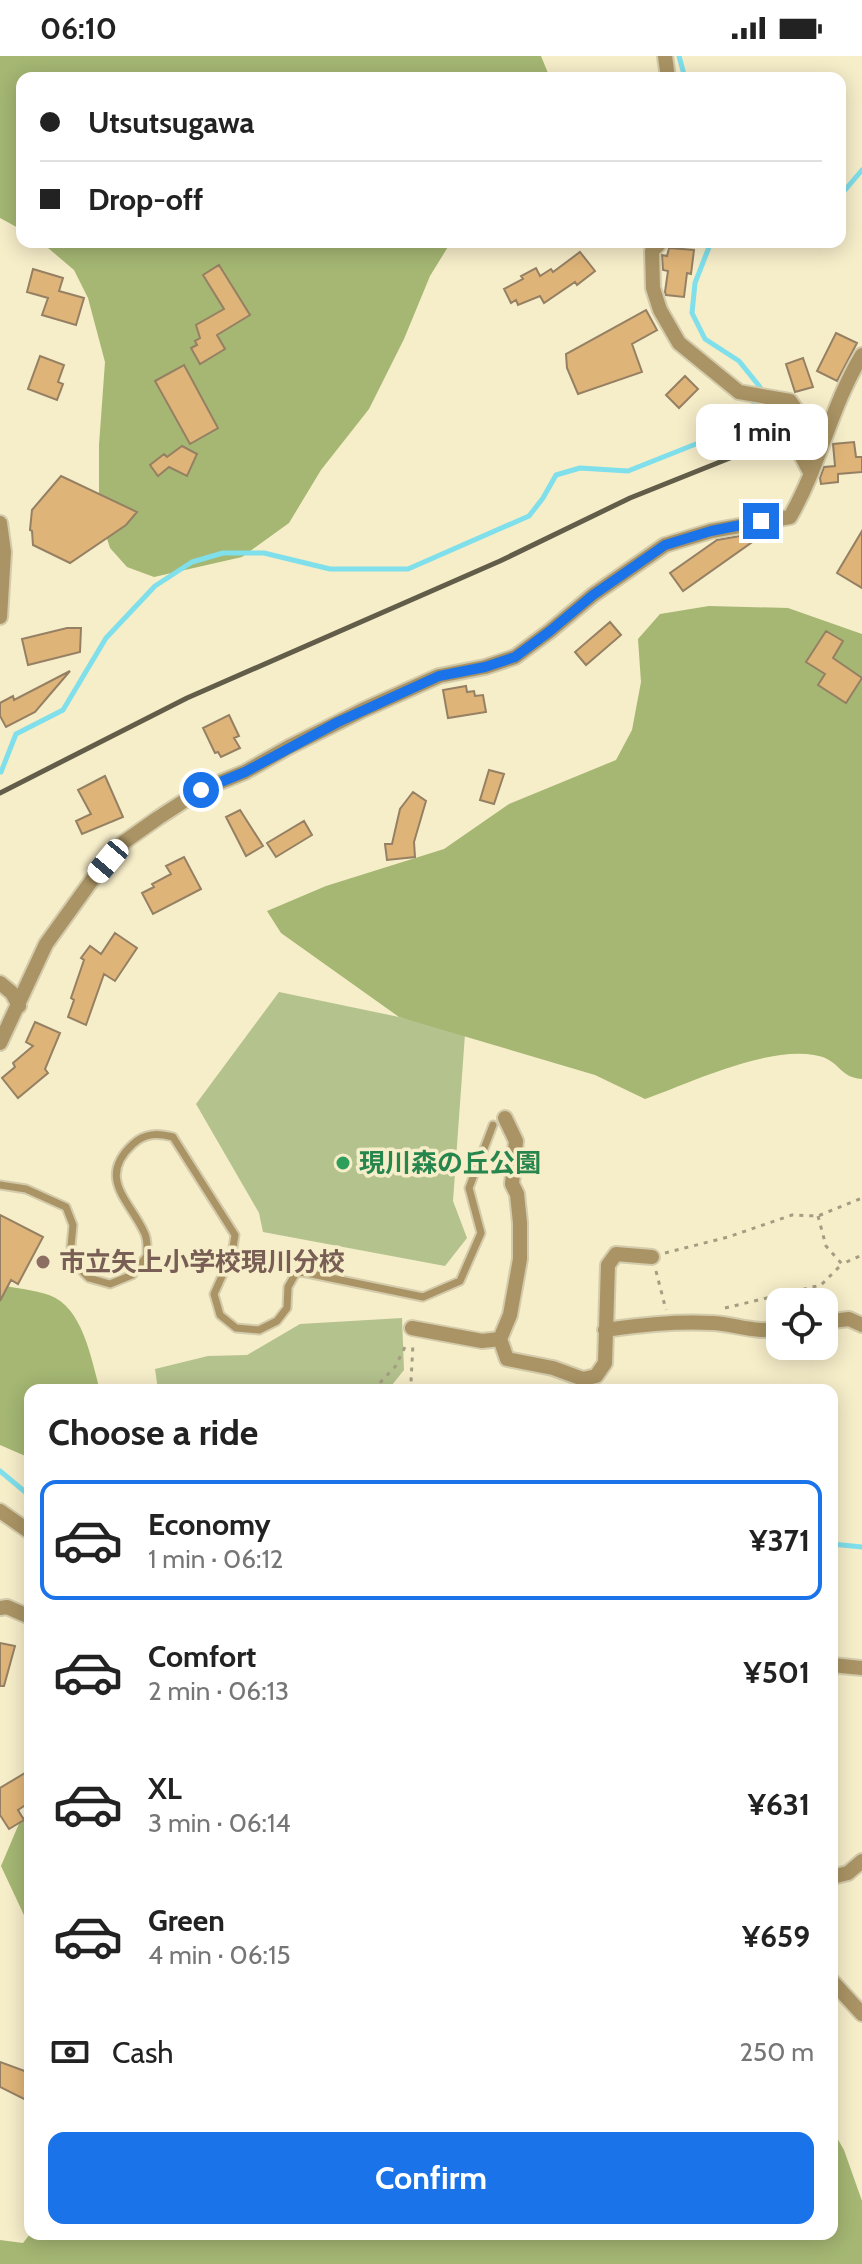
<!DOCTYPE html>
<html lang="en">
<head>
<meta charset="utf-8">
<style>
  :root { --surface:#fff; --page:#f2f2f2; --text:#222; --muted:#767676; --line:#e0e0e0; --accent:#1a73e8 }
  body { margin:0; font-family:Cabin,"Noto Sans JP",sans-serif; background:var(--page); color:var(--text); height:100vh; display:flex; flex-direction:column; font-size:30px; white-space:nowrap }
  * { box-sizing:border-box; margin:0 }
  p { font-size:26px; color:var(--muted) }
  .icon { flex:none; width:44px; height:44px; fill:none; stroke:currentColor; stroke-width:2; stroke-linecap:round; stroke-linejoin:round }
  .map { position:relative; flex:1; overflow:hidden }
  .details { position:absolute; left:24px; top:1328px; width:814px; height:856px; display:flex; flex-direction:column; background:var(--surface); border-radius:16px; box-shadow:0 4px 20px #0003 }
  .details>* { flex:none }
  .guide { position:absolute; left:16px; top:16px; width:830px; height:176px; border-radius:16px; box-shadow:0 4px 20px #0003; display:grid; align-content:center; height:176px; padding:0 24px; background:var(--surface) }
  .tools { position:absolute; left:766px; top:1232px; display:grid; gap:16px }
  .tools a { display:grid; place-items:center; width:72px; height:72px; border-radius:16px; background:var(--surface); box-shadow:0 4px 20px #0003; font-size:40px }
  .end { position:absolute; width:36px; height:36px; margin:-18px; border:10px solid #1a73e8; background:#fff; box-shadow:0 0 0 4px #fff }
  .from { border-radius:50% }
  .bubble { position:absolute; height:56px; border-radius:16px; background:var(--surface); box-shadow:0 4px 20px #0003; font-size:26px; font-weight:700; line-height:56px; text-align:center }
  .car { position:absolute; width:24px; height:48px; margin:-24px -12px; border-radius:10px; box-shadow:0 0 6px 2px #0007; background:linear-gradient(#fff 24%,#345 0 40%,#fff 0 76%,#345 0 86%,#fff 0) }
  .guide b { display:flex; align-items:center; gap:28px; height:76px; font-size:30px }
  .guide b+b { border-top:2px solid var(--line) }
  .guide i { width:20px; height:20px; background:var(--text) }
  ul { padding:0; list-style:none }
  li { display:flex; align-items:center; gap:24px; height:120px; margin:0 16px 12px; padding:0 8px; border:4px solid transparent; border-radius:16px }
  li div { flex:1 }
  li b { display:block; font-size:30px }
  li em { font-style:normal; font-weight:700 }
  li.on { border-color:var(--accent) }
  li>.icon { width:72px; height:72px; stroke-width:1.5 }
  h2 { padding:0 24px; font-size:36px; line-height:96px }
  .pay { display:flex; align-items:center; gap:20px; height:88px; padding:0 24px; font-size:30px }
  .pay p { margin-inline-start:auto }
  .action { display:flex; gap:16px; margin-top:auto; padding:16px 24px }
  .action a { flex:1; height:92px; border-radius:16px; background:var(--accent); color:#fff; font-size:32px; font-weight:700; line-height:92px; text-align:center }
  .status { display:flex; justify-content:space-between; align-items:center; height:56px; padding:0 40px; background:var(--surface); direction:ltr }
  .status svg { height:22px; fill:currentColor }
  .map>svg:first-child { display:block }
  .green { fill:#b4c28e }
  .forest { fill:#a5b773 }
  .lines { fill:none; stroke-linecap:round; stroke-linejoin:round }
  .stream { stroke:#7fdfeb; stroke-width:5 }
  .building { fill:#dfb478; stroke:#958064; stroke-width:2 }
  .lane-casing { stroke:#d3cbab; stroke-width:11 }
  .street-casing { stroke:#d3cbab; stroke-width:18 }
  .path { stroke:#a49d82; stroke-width:3; stroke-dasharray:4 6; stroke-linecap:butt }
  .lane { stroke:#aa9465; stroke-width:7 }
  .street { stroke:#aa9465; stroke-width:14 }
  .rail { stroke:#625d49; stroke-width:5 }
  .route { stroke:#1a73e8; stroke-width:10 }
  .leisure-dot { fill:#2e9e5b; stroke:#f6edc9; stroke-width:3 }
  .education-dot { fill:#8d6e63; stroke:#f6edc9; stroke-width:3 }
  .labels { text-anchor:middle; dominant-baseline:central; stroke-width:7; stroke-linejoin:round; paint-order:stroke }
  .leisure-label { font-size:26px; font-weight:bold; fill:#27864d; stroke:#f6edc9; text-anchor:start }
  .education-label { font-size:26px; font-weight:bold; fill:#785e54; stroke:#f6edc9; text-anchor:start }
</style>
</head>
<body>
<div class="status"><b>06:10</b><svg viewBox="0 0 49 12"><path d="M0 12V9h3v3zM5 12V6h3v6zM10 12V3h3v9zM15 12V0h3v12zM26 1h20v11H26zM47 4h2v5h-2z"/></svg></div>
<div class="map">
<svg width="862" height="2208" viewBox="0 0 862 2208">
  <rect width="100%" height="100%" fill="#f6edc9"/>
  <!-- green -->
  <path class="green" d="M279,936L399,961L465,978L453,1145L467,1182L445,1210L263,1176L259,1157L196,1048Z
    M402,1262L404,1314L388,1334H158L155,1313L208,1300L247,1299L300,1268Z"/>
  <!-- forest -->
  <path class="forest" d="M0,0H541L550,22H22V174L0,162Z
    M41,186H451L430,220L404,283L369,353L321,414L289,467L242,501L154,521L127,511L110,492L99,457V389L105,306L88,242L74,214Z
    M709,550L788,552L862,578V1023C837,1021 841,1003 814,999C765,991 692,1026 645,1043L595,1019L399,961L281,877L267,855L326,830L444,793L509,748L616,704L632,674L641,626L638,583L660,558Z
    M0,1229C16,1232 34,1234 49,1239C83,1251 91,1303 100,1334H30V1402L0,1389Z
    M30,1755V1872L1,1810L21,1763Z
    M832,2073L844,2094L862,2145V2208H0V2184L23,2187L30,2178H832Z"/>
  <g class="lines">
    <!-- stream -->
    <path class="stream" d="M679,0L685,22
      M840,140L862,114
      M1,716L16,678L63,654L106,582L155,530L192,506L223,497H264L330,513H408L529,460L543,442L556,419L580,412L628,415L726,376L750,358L760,331L739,305L705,283L692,257L695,227L711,186
      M0,1415L30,1440
      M832,1488L862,1491"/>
  </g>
  <!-- building -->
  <path class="building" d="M669,192L694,194L691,218L687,217L684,241L666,239L665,236L668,215L663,214L662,199L667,200Z
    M580,196L595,215L577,229L575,226L544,247L540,240L518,249L516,244L511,247L504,233L523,223L521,220L536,212L540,220L551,213L553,216Z
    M219,209L250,259L217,279L225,293L200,308L191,292L197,289L195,285L200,282L196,269L224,253L203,219Z
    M33,213L63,222L59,235L84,242L76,269L42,259L48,242L27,236Z
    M646,254L657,274L632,288L642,316L578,338L567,312L566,298Z
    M836,277L857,287L837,325L817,315Z
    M40,300L64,309L58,326L63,328L57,344L28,333Z
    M803,302L813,331L795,336L786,308Z
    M184,309L218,372L190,388L155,325Z
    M685,320L698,333L679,352L666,339Z
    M854,386L856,401H862V416L838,418V426L821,428L820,422L824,411L835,410L833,388Z
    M182,390L197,398L187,420L169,411L158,420L150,409L164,398L167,401Z
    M61,420L137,456L126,469L70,507L33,489L32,475L30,474L32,454Z
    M768,475L683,535L670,517L717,484Z
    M862,475V532L837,517Z
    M610,566L621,579L586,609L575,596Z
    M67,572H81L80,596L28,609L22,583Z
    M826,575L843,585L833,602L862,622L846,647L818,629L825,618L806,606Z
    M70,615L35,656L6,671L0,660V647L13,640L14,644Z
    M466,630L467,636L474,635L475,640L483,639L486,656L448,662L443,634Z
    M229,659L239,680L234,682L240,692L221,701L218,696L215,697L203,672Z
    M489,714L504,718L494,748L480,744Z
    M105,720L123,761L82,778L76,765L91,758L78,734Z
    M413,736L426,745L414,786L415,801L387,804L385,788H392L400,753Z
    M240,754L263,790L246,800L226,761Z
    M304,765L312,779L276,801L267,787Z
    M184,801L201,833L153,858L142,837L154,831L152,828L171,818L166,810Z
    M115,877L137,892L115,925L104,918L86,969L68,961L74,944L71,942L84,904L81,902L90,890L101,898Z
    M35,966L60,977L45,1013L48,1017L18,1042L2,1022L15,1011L13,1007L33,990L26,986Z
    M0,1159L43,1181L18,1228L11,1224L0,1245Z
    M0,1587L15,1590L4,1630H0Z
    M30,1714V1746L18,1754L24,1764L9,1773L0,1759V1732Z
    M0,2006L30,2017V2046L0,2031Z"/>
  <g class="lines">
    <!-- lane casing -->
    <g class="lane-casing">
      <path id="lane" d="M0,1129L26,1133L66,1151L73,1169L71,1190L75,1208L89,1222L110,1228L132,1219L147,1200C147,1192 148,1183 144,1176C130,1145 96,1122 133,1088C145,1077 157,1077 173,1081L235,1179L232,1198L214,1238L220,1259L236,1272L259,1274L277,1265L287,1252L288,1231L297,1215L423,1241L460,1225L481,1177L469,1132L493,1069"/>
    </g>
    <!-- street casing -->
    <g class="street-casing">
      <path id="street" d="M665,0L668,22
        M661,186L652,195L653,232L660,254L679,287L739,336L790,345L802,362L801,399L811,418
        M0,467L4,496L0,561
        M0,927L12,937L19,950
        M0,987L46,888L92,824L124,786L158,762L201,734L245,716L289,691L363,654L439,620L485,611L515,601L550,575L593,539L665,489L711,475L790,461C820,409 831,350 862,299
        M505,1062L516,1085L512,1128L517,1138L520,1167V1203L510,1259L500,1283L507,1303L553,1312L583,1323L596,1320L605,1307L608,1209L616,1198L652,1201
        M824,1266L849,1263L862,1269
        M412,1272L482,1285L500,1283
        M605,1274C641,1269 675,1265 712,1267C736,1268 757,1278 780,1272
        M0,1455L30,1476
        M0,1552L7,1551L30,1561
        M832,1609L862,1612
        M832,1821L848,1817L862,1805
        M832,1925L862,1958"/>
    </g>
    <!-- path -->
    <path class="path" d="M818,1160L826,1190L842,1208L862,1199
      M665,1197L728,1181L792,1159L818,1160L862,1142
      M656,1215L666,1254
      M725,1252L821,1229L842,1208
      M373,1334L395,1311L407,1287
      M406,1334L411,1326L413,1287"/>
    <!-- lane -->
    <use href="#lane" class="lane"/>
    <!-- street -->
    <use href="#street" class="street"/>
    <!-- rail -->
    <path class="rail" d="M0,737L187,642L500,505L630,442L780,382"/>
  </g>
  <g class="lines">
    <!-- route -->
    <path class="route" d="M201,734L245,716L338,666L439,620L485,611L515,601L550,575L593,539L665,489L711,475L761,465"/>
  </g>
  <!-- markers -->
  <circle class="leisure-dot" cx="343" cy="1107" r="8"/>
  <circle class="education-dot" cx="43" cy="1206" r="8"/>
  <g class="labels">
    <!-- leisure labels -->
    <g class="leisure-label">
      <text x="359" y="1107">現川森の丘公園</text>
    </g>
    <!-- education labels -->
    <g class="education-label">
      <text x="59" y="1206">市立矢上小学校現川分校</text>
    </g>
  </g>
</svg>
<div class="tools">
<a><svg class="icon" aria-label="locate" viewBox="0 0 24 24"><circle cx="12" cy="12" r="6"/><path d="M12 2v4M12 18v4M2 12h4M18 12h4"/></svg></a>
</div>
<i class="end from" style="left:201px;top:734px"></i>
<i class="end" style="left:761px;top:465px"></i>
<div class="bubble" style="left:696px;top:348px;width:132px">1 min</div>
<i class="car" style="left:108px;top:805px;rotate:220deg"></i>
<div class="guide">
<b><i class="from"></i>Utsutsugawa</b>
<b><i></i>Drop-off</b>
</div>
<section class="details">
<h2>Choose a ride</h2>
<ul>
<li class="on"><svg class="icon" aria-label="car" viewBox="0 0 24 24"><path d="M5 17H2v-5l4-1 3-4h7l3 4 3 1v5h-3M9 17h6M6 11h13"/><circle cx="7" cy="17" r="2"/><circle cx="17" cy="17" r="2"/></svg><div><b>Economy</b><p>1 min · 06:12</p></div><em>¥371</em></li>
<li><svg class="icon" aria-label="car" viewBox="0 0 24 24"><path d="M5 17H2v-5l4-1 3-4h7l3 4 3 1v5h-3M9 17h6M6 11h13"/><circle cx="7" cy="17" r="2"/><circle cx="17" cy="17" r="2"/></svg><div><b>Comfort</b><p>2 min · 06:13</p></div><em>¥501</em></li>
<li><svg class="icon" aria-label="car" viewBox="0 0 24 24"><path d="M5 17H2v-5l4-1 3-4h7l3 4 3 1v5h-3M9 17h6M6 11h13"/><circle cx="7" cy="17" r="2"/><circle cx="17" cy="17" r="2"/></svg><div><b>XL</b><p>3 min · 06:14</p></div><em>¥631</em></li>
<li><svg class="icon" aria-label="car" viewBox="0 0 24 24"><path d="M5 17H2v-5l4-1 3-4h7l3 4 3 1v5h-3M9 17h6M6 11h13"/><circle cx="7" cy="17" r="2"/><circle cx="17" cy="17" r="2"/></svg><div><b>Green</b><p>4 min · 06:15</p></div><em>¥659</em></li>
</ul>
<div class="pay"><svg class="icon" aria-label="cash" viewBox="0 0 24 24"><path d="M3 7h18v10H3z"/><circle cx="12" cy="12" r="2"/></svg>Cash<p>250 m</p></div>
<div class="action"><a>Confirm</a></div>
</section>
</div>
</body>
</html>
